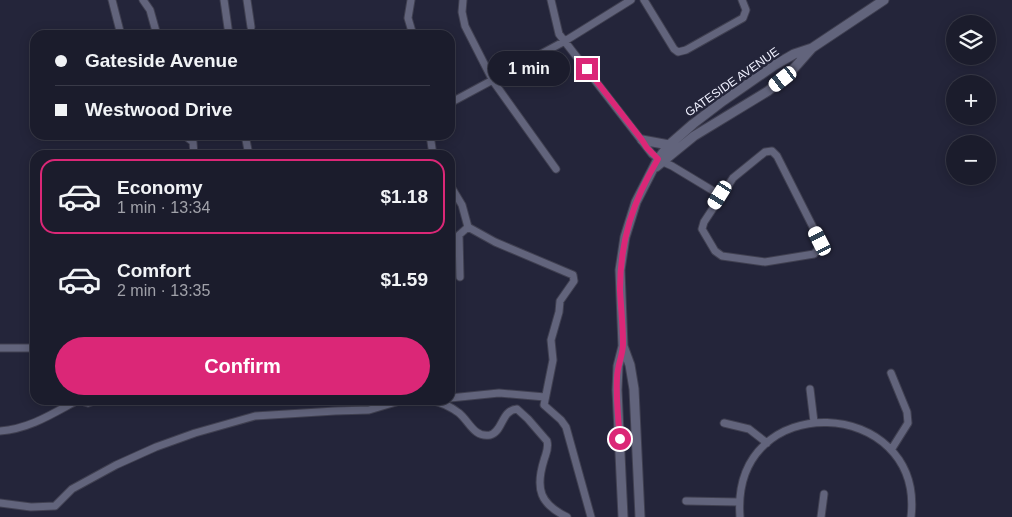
<!DOCTYPE html>
<html lang="en">
<head>
<meta charset="utf-8">
<style>
  :root { --surface:#1b1c2c; --page:#282938; --text:#f1f3f6; --muted:#a0a1a9; --line:#393a48; --accent:#db2777 }
  body { margin:0; font-family:Helvetica,sans-serif; background:var(--page); color:var(--text); height:100vh; display:flex; flex-direction:column; font-size:19px; white-space:nowrap }
  * { box-sizing:border-box; margin:0 }
  p { font-size:16px; color:var(--muted) }
  .icon { flex:none; width:28px; height:28px; fill:none; stroke:currentColor; stroke-width:2; stroke-linecap:round; stroke-linejoin:round }
  .map { position:relative; flex:1; overflow:hidden }
  .drawer { position:absolute; left:30px; top:150px; width:425px; height:255px; display:flex; flex-direction:column; background:var(--surface); border-radius:15px; box-shadow:0 2px 12px #0003,0 0 0 1px var(--line) }
  .drawer>* { flex:none }
  .top-card { position:absolute; left:30px; top:30px; width:425px; height:110px; border-radius:15px; box-shadow:0 2px 12px #0003,0 0 0 1px var(--line); display:grid; align-content:center; height:110px; padding:0 25px; background:var(--surface) }
  .controls { position:absolute; left:946px; top:15px; display:grid; gap:10px }
  .controls a { display:grid; place-items:center; width:50px; height:50px; border-radius:50%; background:var(--surface); box-shadow:0 2px 12px #0003,0 0 0 1px var(--line); font-size:25px }
  .end { position:absolute; width:22px; height:22px; margin:-11px; border:6px solid #db2777; background:#fff; box-shadow:0 0 0 2px #fff }
  .from { border-radius:50% }
  .bubble { position:absolute; height:35px; border-radius:18px; background:var(--surface); box-shadow:0 2px 12px #0003,0 0 0 1px var(--line); font-size:16px; font-weight:700; line-height:35px; text-align:center }
  .car { position:absolute; width:15px; height:30px; margin:-15px -8px; border-radius:6px; box-shadow:0 0 4px 1px #0007; background:linear-gradient(#fff 24%,#345 0 40%,#fff 0 76%,#345 0 86%,#fff 0) }
  .top-card b { display:flex; align-items:center; gap:18px; height:48px; font-size:19px }
  .top-card b+b { border-top:1px solid var(--line) }
  .top-card i { width:12px; height:12px; background:var(--text) }
  ul { padding:9px 0 0; list-style:none }
  li { display:flex; align-items:center; gap:15px; height:75px; margin:0 10px 8px; padding:0 15px; border:2px solid transparent; border-radius:15px }
  li div { flex:1 }
  li b { display:block; font-size:19px }
  li em { font-style:normal; font-weight:700 }
  li.on { border-color:var(--accent) }
  li>.icon { width:45px; height:45px; stroke-width:1.5 }
  .primary-button { display:flex; gap:10px; margin-top:auto; padding:10px 25px }
  .primary-button a { flex:1; height:58px; border-radius:30px; background:var(--accent); color:#fff; font-size:20px; font-weight:700; line-height:58px; text-align:center }
  .map>svg:first-child { display:block }
  .lines { fill:none; stroke-linecap:round; stroke-linejoin:round }
  .minor-casing { stroke:#404051; stroke-width:9 }
  .tertiary-casing { stroke:#404051; stroke-width:11 }
  .minor { stroke:#62647c; stroke-width:7 }
  .tertiary { stroke:#62647c; stroke-width:9 }
  .route { stroke:#db2777; stroke-width:6 }
  .labels { text-anchor:middle; dominant-baseline:central; stroke-width:5; stroke-linejoin:round; paint-order:stroke }
  .street-label { font-size:12px; fill:#eff0fe; stroke:#24253a }
</style>
</head>
<body>
<div class="map">
<svg width="1012" height="517" viewBox="0 0 1012 517">
  <rect width="100%" height="100%" fill="#24253a"/>
  <g class="lines">
    <!-- minor casing -->
    <g class="minor-casing">
      <path id="minor" d="M112,0L121,35
        M143,0L150,10L157,35
        M224,0L229,35
        M247,0L251,27
        M411,0L408,18L413,35
        M463,0L462,12L465,26L493,81L556,169
        M551,0L559,34L652,154L663,162L672,166L720,195
        M644,0L674,49L678,52L686,50L743,18L746,10L742,0
        M450,103L565,41L631,0
        M184,135L193,142L194,155
        M245,135L249,155
        M430,135L433,155
        M772,151L777,156L820,241L819,248L814,254L765,262L722,256L715,251L702,229L704,222L733,178L765,152Z
        M450,185L462,205L468,227L495,242L573,275L574,281L560,301L559,312L551,340L553,360L544,405L561,420L566,427L591,517
        M460,277L459,235L468,227
        M0,348H35
        M810,389L814,422
        M450,398L499,393L545,397
        M78,400L88,403L97,400
        M431,400C440,402 451,407 459,413C469,421 474,438 490,435C503,432 501,410 517,409L528,419L547,441C549,449 546,453 544,460C535,489 540,504 567,517
        M724,423L749,429L767,443
        M0,431C29,429 52,414 78,400
        M891,450L908,423L907,412L891,373
        M686,501L739,502
        M0,503L31,507L55,506L72,489L116,465L156,447L195,433L255,416L335,411L369,410L403,400
        M740,517C730,386 925,396 911,517
        M821,517L824,494"/>
    </g>
    <!-- tertiary casing -->
    <g class="tertiary-casing">
      <path id="tertiary" d="M642,140L669,145
        M656,167L694,136L768,91L788,75L812,48L884,0
        M623,346L630,365L634,389L640,517
        M623,517L617,390L618,366L623,346L620,270L625,237L636,202L658,159L669,145L693,124L723,101L775,65L794,54L812,48"/>
    </g>
    <!-- minor -->
    <use href="#minor" class="minor"/>
    <!-- tertiary -->
    <use href="#tertiary" class="tertiary"/>
  </g>
  <g class="lines">
    <!-- route -->
    <path class="route" d="M587,69L642,140L647,148L658,159C633,201 620,240 620,290C621,308 623,326 623,344C623,355 617,366 617,378C616,398 618,419 620,439"/>
  </g>
  <g class="labels">
    <!-- street labels -->
    <g class="street-label">
      <text transform="translate(732 82) rotate(-35)">GATESIDE AVENUE</text>
    </g>
  </g>
</svg>
<div class="controls">
<a><svg class="icon" aria-label="layers" viewBox="0 0 24 24"><path d="M12 4l9 5-9 5-9-5zM3 14l9 5 9-5"/></svg></a>
<a>+</a>
<a>−</a>
</div>
<i class="end from" style="left:620px;top:439px"></i>
<i class="end" style="left:587px;top:69px"></i>
<div class="bubble" style="left:488px;top:51px;width:82px">1 min</div>
<i class="car" style="left:783px;top:79px;rotate:232deg"></i>
<i class="car" style="left:720px;top:195px;rotate:212deg"></i>
<i class="car" style="left:820px;top:241px;rotate:333deg"></i>
<div class="top-card">
<b><i class="from"></i>Gateside Avenue</b>
<b><i></i>Westwood Drive</b>
</div>
<section class="drawer">
<ul>
<li class="on"><svg class="icon" aria-label="car" viewBox="0 0 24 24"><path d="M5 17H2v-5l4-1 3-4h7l3 4 3 1v5h-3M9 17h6M6 11h13"/><circle cx="7" cy="17" r="2"/><circle cx="17" cy="17" r="2"/></svg><div><b>Economy</b><p>1 min · 13:34</p></div><em>$1.18</em></li>
<li><svg class="icon" aria-label="car" viewBox="0 0 24 24"><path d="M5 17H2v-5l4-1 3-4h7l3 4 3 1v5h-3M9 17h6M6 11h13"/><circle cx="7" cy="17" r="2"/><circle cx="17" cy="17" r="2"/></svg><div><b>Comfort</b><p>2 min · 13:35</p></div><em>$1.59</em></li>
</ul>
<div class="primary-button"><a>Confirm</a></div>
</section>
</div>
</body>
</html>
